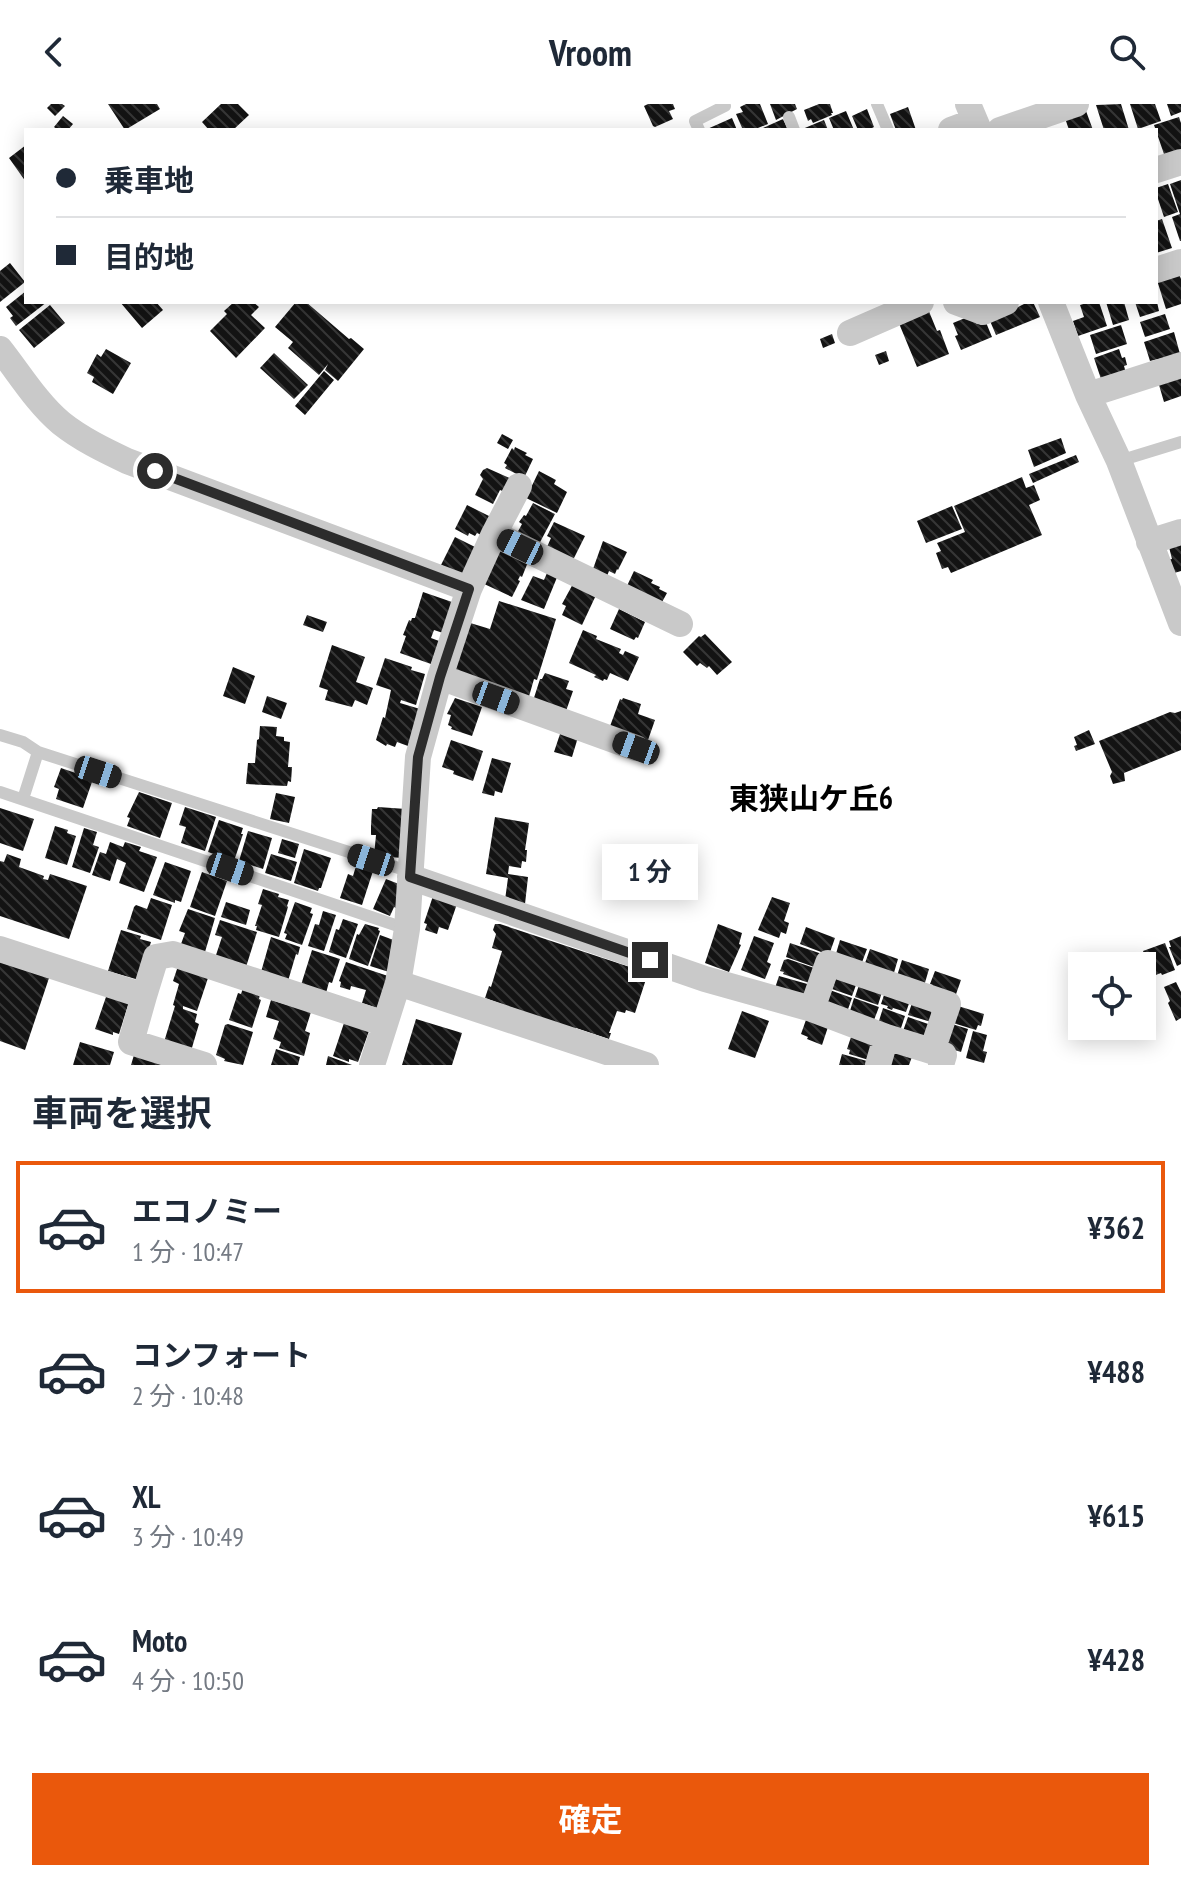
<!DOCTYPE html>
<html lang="ja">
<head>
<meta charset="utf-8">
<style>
  :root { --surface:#fff; --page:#f6f6f7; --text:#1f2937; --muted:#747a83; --line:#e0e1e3; --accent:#ea580c }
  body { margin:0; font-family:"PT Sans Narrow","Noto Sans JP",sans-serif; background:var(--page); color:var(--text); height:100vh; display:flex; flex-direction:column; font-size:30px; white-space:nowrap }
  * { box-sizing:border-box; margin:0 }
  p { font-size:26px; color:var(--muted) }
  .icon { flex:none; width:44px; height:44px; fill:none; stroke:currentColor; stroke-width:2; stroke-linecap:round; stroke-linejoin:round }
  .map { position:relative; height:961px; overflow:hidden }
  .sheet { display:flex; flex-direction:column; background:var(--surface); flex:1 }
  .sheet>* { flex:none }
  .hud { position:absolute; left:24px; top:24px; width:1134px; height:176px; border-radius:0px; box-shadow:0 4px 20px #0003; display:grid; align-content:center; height:176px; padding:0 32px; background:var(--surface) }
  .tools { position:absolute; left:1068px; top:848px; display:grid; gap:16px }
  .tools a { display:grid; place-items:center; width:88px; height:88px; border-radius:0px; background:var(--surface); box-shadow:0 4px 20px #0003; font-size:40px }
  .end { position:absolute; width:36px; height:36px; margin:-18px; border:10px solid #2c2c2c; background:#fff; box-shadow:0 0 0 4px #fff }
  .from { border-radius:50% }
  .bubble { position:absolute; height:56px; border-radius:0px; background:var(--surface); box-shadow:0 4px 20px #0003; font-size:26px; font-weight:700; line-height:56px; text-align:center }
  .car { position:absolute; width:24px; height:48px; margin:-24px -12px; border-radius:10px; box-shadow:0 0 6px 2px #0007; background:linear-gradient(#222 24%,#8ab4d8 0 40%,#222 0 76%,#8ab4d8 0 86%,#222 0) }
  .hud b { display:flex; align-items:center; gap:28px; height:76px; font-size:30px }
  .hud b+b { border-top:2px solid var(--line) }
  .hud i { width:20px; height:20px; background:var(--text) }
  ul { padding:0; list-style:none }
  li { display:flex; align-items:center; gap:24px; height:132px; margin:0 16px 12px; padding:0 16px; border:4px solid transparent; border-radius:0px }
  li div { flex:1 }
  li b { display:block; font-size:30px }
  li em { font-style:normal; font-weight:700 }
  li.current { border-color:var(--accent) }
  li>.icon { width:72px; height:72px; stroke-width:1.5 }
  h2 { padding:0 32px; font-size:36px; line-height:96px }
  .primary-button { display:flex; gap:16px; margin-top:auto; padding:16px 32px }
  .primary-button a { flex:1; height:92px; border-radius:0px; background:var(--accent); color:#fff; font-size:32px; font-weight:700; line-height:92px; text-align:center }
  header { display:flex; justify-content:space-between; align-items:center; height:104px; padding:0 32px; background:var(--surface); font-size:36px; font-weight:700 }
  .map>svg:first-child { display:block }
  .building { fill:url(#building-back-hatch) }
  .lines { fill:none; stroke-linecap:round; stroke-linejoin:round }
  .lane { stroke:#c9c9c9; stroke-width:12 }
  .street { stroke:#c9c9c9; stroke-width:26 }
  .route { stroke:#2c2c2c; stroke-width:10 }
  .labels { text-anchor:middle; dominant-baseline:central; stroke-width:8; stroke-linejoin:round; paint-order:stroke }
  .neighbourhood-label { font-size:30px; font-weight:bold; fill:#000; stroke:#fff }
</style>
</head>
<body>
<header><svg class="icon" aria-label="back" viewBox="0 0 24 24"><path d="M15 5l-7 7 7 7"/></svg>Vroom<svg class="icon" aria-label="search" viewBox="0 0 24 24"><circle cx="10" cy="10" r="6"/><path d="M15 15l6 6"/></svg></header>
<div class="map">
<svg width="1181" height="961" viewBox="0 0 1181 961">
  <defs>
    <pattern id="building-back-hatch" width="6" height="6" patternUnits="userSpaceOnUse" patternTransform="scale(2)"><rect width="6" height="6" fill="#131313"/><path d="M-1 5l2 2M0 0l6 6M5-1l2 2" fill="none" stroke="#363636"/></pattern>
  </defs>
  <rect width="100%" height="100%" fill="#fff"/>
  <!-- building -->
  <path class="building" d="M51,0H62L65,2L55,12L47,4Z
    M108,0H157L160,5L125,26Z
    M221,0H238L249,11L233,26H209L202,18Z
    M648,0H673L675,5L669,7L673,15L655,23L653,22L644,2Z
    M746,0H760L768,20L753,26H743L736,10L743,8L740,3Z
    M770,0H795L797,5L776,16Z
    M819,0H830L833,9H831L832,11L813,19L811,15L808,17L804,6Z
    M1121,0L1129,26H1104L1096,1Z
    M1130,0H1155L1161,17L1138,25Z
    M1167,0H1181V8L1171,12Z
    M908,3L916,26H896L890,10Z
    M867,5L874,23L868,26H858L852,12Z
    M846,7L854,26H834L829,14Z
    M1086,7L1093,26H1069L1065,14Z
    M63,12L73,20L68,26H58L54,23Z
    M1179,13L1181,19V47L1165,53L1154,21Z
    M732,14L737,26H705Z
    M783,15L788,26H764L763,24Z
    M824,16L828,26H800Z
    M26,41V78L9,54Z
    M1181,76V137H1180L1172,113L1180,110L1170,80Z
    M1168,80L1178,108L1164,113L1156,89V84Z
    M1162,115L1172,144L1156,149V117Z
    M10,159L25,178L0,198V167Z
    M1178,166L1181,175V200L1166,205L1156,173Z
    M26,187V198H47L16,222L10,214L13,212L6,203Z
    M120,198H156L163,206L142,224Z
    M234,198H253L259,203L251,211L265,224L236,254L210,227L227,210L224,207Z
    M296,198H306L349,235L351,234L364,245L338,277L325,266L328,260L319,271L288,244L293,238L275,223Z
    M1028,198H1033L1040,213L996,231L990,217Z
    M1090,198H1099L1107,222L1078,232L1073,217L1084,213L1080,201Z
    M1106,198H1124L1129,216L1113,221Z
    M1135,198H1157L1159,207L1140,213Z
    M50,201L65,219L34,244L19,226Z
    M928,205L937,227L940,226L949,250L917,263L898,217Z
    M1165,210L1170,225L1145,233L1140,218Z
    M970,212L977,220L985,216L992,233L961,246L955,232L958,231L953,219Z
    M1121,221L1127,240L1096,250L1090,231Z
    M1174,228L1180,250L1150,257L1144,238Z
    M832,230L835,239L823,244L820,235Z
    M106,245L131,259L113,290L92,278L94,273L87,269L97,250L101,253Z
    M1119,245L1122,254L1125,253L1127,261L1124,262L1126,269L1102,278L1094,254Z
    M886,247L889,257L879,261L875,251Z
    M274,249L308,281L294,295L260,264Z
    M324,267L334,276L305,311L295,302Z
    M1181,270V292L1164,298L1159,281Z
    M502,330L513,336L508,345L497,339Z
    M1061,334L1066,349L1034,363L1028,346Z
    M515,343L527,349L525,351L533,355L524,374L505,364L507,361L504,359L512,344L514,346Z
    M1076,351L1079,358L1033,379L1029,370Z
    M487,364L514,376L507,389L500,386L493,400L475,391L483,375L480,371L483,366Z
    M539,367L556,376L554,380L567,388L557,409L526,394Z
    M1022,373L1026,384L1034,381L1040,396L1029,401L1042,431L951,469L948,463L942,465L936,449L941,447L937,439L965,428L954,402Z
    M533,399L555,410L538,442L516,431L522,420L519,418L524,411L526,412Z
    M467,401L495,415L485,433L477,429L475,432L469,429L468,432L455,425Z
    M952,402L962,425L926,439L917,417Z
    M554,418L585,432L572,458L546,445L551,434L547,432Z
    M455,433L477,444L463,471L441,461Z
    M603,437L627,448L618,466L617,465L615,470L609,467L607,472L593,465Z
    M1181,439V467L1171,470L1167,456L1172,455L1169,443Z
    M500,446L528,458L522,473L520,472L518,476L520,477L512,493L482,479Z
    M634,467L653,476L651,479L660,483L659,485L667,489L661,500L626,484Z
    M547,469L558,471L544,505L521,496L533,472L544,476Z
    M574,478L597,489L582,521L562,511L566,502L562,500Z
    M423,488L452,498L443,529L434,526L431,534L439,537L431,560L400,549L406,532L403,531L409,516L411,517L412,514H415Z
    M499,497L556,515L537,576L534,575L528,596L453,565L467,518L490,525Z
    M619,505L645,518L638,534L636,533L634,536L610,525Z
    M307,511L327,518L323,528L303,521Z
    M583,526L597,532L596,535L621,545L619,549L623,551L625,547L639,553L628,577L610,569L607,576L604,575L603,577L594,573L596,571L569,559Z
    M705,530L732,558L717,571L709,562L707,564L700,559L697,562L683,548L699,532L701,533Z
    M332,541L365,553L356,578L373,584L367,601L355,596L352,603L325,596L328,586L319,583Z
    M385,554L412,563L411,566L425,570L416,601L401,596L400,599L420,605L408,642L397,638L395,643L387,640L386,642L376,636L383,613L385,614L391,586L376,581Z
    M233,563L255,572L245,600L223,592Z
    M545,569L569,577L566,585L573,587L566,607L532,600L540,575H542Z
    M267,592L287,599L281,615L262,608Z
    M455,594L482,603L472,632L451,625L452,623L448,621L451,611L447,610Z
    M623,594L641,600L638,610L655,616L648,636L609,625L620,595L622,596Z
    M1181,607V646L1124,669L1125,677L1113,680L1110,672L1112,668L1099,637L1170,608L1175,609Z
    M260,622L277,623L276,632L284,633V637L290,638L288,663H292L291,678L288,677L287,682L246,680L248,659H255L257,636L259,635Z
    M562,624L579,630L572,653L554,648Z
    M1089,626L1095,640L1076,647L1074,642L1077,641L1074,633Z
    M451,636L483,647L473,677L453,670L454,667L442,663Z
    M492,654L511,659L502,689L495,687L494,692L482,689Z
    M61,664L93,675L83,704L56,695L59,685L54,683Z
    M139,688L172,699L160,734L127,722L130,714L127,713Z
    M276,689L295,693L289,719L270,715Z
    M185,703L216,713L205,747L181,739L186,723L179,721Z
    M378,703L406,705L403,754L374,752L376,731H371V722L372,705H377Z
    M0,704L34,715L23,747L0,739Z
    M495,713L529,719L525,746H527L526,758L522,757L521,764L509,762L508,770L528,773L525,800L505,796L508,774L486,770Z
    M219,716L243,724L241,730H243L234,757L208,748Z
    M55,722L68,726L67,729L76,732L67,761L45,754Z
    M84,724L97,728L93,741L99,743L90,769L72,763Z
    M248,727L272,734L263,765L239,757Z
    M282,735L299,740L295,754L278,749Z
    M110,738L123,743L125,738L141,743L139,747L157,753L144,788L119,779L126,759L117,755L110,777L92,771L100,748L106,750Z
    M304,745L331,754L321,784H319L318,787L294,779Z
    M7,750L21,755L19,763L44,772L43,775L48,776L50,770L87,782L69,835L0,812V757L4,758Z
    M271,750L297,758L291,777L265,769Z
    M165,758L191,767L181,798L175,796V799L153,791Z
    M356,762L373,767L362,801L340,794L348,770L353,772Z
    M202,768L227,777L215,812L190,803Z
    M386,775L404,782L396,804L394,803L390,812L373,805Z
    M263,785L279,790L278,793L289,796L287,802L288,803L279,833L256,826L257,822H255L262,801L258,800Z
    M434,789L458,797L448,826L439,823L437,830L425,826L427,820L424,819Z
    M772,793L790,799L784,817L789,819L786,830L781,828L779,834L758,826Z
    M151,794L172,801L161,836L127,825L134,803L136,801L147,805Z
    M226,798L250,806L246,821L221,813Z
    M295,798L312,804L310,809L313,810L302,841L285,835L287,830L284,829Z
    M188,805L215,814L205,848L181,840L185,829L179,827Z
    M323,807L336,811L324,847L308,842L315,820L319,821Z
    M343,815L358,820L346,854L329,848L336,825L339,826Z
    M220,816L257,828L246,863L215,854L222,833L215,831Z
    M365,820L379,824L378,826L380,827L368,862L349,855L357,830L359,831Z
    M495,820H500L648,869L635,909L626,906L625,909L617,907L609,929H611L609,935L576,924V927L485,894L489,882L491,883L502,847L492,844L496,830L493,826Z
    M718,820L742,829L739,840L741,841L729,868L705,859Z
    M806,823L835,834L829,851L800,840Z
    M121,826L141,832L140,835L151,838L139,876L108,867Z
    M380,831L399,838L389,868L370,862Z
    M754,832L774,839L767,858L771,860L765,875L741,866Z
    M1181,832V860L1177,862L1169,843H1171L1169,837Z
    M271,833L300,843L298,851L296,850L288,877L261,868Z
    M840,836L867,845L861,861L835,853Z
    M790,839L822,850L817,864L786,853Z
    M1165,839L1175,866L1162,871L1161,869L1153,872L1143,847Z
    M870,845L898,855L893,872L864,862Z
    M312,846L340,855L332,879L329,878L326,889L301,881Z
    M788,855L817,865L812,880L783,870L784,868L780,867L784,856Z
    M902,856L929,865L924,882L897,872Z
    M0,858L49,874L25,946L0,937Z
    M346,858L388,872L377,904L362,899L366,886L351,882L350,886L340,883L341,878L339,877Z
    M178,862L208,874L197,907L183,902V905L197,910L195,918L199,920L191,947L164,938L175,902L173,901L179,880L173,877Z
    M935,867L961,876L955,893L931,885L933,881L930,880Z
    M838,869L856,881L852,892L832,885Z
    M779,872L811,881L806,896L775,884Z
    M860,878L883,885L878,901L855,893Z
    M1176,878L1181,888V914L1176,917L1168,899L1170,897L1164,883Z
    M243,884L260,890L259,895L261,896L252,924L229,916L238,889L241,890Z
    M827,885L852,894L847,908L824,903Z
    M885,888L911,894L906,908L893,904L892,906L887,904L888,902L881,900Z
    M107,890L129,898L119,930L113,928V931L95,925Z
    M854,894L879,903L874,916L849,910Z
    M271,896L311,908L305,927L310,929L304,952L279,944L281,938L273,935L279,917L266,913Z
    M913,896L932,901L931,918L908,911Z
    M958,902L984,910L981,922L978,921L976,926L953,919Z
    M883,904L905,912L900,927L878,920Z
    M742,907L769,917L755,954L728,945Z
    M807,913L829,920L822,941L807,935L808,933L801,930Z
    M908,913L931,921L926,935L903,927Z
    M416,915L462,929L452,961H402Z
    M344,919L369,927L358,958L349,955V958L333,952Z
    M949,919L968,925L961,948L945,943Z
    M228,920L253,928L243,961L224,957L225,955L216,951L225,921Z
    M973,927L987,931L983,947L987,948L984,959L966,954Z
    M851,933L879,938L872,957L849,950L850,946L847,945Z
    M80,938L114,948L110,961H73Z
    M894,944L913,950L909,961H886Z
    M276,945L300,953L298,961H271Z
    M842,950L867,957L866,961H839Z
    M134,951L164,961H131Z
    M328,952L352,961H326Z"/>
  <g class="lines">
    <!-- lane -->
    <path class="lane" d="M877,0L888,26
      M789,13L794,26
      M699,26L695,17L725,2
      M1119,357L1181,338
      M0,631L23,638L38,648L411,768
      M0,688L407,825
      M23,695L38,648"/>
    <!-- street -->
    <path class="street" d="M968,0L979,26
      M951,26L975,17
      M1000,26L1076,0
      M1156,66L1181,58
      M1156,166L1181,158
      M956,198L983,208L1006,198
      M1051,198L1088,291L1119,357L1181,519
      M850,229L921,198
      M0,245C19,269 37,299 61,319C81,335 104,346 127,357L469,485L440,573L418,653L407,825L398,879L372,961
      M1088,291L1181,261
      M494,430L680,520
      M1149,438L1181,428
      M469,485L494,430L519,382
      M440,573L636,644
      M410,773L705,875L812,905L886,933L944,951L941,961
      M0,845L144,892L156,853L173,850L385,920
      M398,879L646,961
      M144,892L131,938L204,961
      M812,905L828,859L948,900L932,947
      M878,961L886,933"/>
  </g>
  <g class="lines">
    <!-- route -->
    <path class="route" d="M155,367L469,485L440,573L418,653L410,773L650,856"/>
  </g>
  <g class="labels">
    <!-- neighbourhood labels -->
    <g class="neighbourhood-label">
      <text x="811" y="693">東狭山ケ丘6</text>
    </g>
  </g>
</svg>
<div class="tools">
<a><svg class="icon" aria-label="locate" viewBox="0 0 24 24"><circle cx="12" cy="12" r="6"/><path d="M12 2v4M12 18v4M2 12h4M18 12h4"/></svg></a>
</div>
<i class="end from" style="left:155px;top:367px"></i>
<i class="end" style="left:650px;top:856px"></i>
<div class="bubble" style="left:602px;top:740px;width:96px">1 分</div>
<i class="car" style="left:520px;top:443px;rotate:296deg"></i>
<i class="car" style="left:496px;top:594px;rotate:110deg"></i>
<i class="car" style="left:636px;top:644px;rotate:290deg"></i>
<i class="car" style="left:98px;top:668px;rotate:108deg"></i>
<i class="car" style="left:371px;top:756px;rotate:288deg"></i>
<i class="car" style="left:230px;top:765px;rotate:109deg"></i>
<div class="hud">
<b><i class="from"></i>乗車地</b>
<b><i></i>目的地</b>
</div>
</div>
<section class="sheet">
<h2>車両を選択</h2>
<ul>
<li class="current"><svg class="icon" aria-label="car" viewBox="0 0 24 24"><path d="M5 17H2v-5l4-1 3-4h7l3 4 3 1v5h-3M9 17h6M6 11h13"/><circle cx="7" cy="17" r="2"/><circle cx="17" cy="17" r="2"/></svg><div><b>エコノミー</b><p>1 分 · 10:47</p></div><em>¥362</em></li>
<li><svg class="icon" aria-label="car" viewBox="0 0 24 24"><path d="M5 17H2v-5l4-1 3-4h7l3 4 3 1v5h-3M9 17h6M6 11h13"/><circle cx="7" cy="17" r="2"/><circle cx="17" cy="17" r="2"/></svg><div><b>コンフォート</b><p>2 分 · 10:48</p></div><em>¥488</em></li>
<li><svg class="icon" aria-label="car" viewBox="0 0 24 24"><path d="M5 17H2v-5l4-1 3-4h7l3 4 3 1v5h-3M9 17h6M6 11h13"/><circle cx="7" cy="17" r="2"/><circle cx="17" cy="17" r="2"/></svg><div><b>XL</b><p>3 分 · 10:49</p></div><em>¥615</em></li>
<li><svg class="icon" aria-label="car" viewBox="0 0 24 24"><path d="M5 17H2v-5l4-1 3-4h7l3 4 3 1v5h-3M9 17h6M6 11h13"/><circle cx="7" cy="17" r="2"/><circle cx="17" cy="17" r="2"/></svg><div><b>Moto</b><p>4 分 · 10:50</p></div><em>¥428</em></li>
</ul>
<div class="primary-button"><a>確定</a></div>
</section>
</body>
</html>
